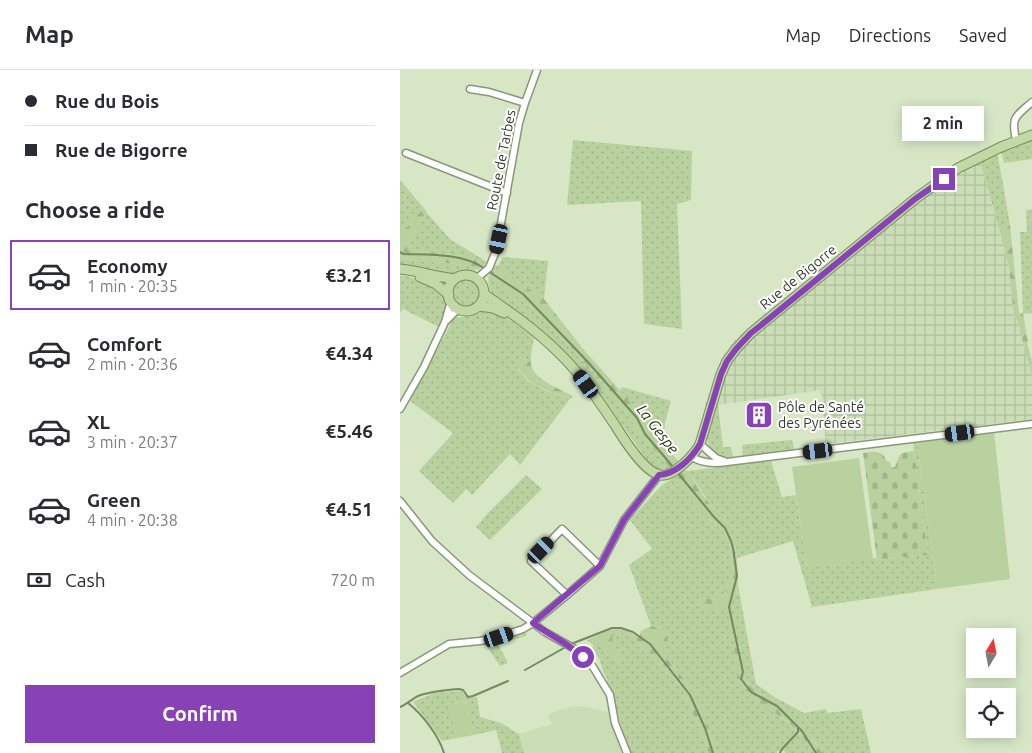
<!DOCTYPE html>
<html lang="en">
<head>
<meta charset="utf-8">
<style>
  :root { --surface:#fff; --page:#f7f7f7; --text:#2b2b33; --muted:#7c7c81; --line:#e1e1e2; --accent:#8742b5 }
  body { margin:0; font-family:Ubuntu,sans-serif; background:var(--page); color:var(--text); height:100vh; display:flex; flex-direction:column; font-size:19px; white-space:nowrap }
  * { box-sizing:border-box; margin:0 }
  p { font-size:16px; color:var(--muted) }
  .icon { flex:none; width:28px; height:28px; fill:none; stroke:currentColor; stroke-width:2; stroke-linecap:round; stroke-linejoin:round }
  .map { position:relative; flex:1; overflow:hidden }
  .details { display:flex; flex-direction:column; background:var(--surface); width:400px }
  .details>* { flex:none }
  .guide { display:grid; align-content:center; height:110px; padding:0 25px; background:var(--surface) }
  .needle { width:32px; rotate:10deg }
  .tools { position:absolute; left:566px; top:558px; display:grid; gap:10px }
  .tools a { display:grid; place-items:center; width:50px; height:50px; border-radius:0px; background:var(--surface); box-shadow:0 2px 12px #0003; font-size:25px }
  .end { position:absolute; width:22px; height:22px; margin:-11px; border:6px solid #8742b5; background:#fff; box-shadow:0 0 0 2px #fff }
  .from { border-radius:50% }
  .bubble { position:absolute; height:35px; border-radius:0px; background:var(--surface); box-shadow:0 2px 12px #0003; font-size:16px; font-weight:600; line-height:35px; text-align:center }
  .car { position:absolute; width:15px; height:30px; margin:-15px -8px; border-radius:6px; box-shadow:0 0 4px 1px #0007; background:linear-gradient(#222 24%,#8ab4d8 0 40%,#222 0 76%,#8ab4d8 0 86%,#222 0) }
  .guide b { display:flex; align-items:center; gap:18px; height:48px; font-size:19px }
  .guide b+b { border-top:1px solid var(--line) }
  .guide i { width:12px; height:12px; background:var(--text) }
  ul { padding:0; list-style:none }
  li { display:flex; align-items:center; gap:15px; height:70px; margin:0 10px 8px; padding:0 15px; border:2px solid transparent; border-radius:0px }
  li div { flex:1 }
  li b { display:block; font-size:19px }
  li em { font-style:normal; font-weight:600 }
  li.on { border-color:var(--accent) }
  li>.icon { width:45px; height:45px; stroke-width:1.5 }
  h2 { padding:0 25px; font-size:22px; line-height:60px }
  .pay { display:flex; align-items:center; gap:12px; height:55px; padding:0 25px; font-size:19px }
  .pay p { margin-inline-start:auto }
  .button { display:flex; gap:10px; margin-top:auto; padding:10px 25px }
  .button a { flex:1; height:58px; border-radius:0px; background:var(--accent); color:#fff; font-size:20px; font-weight:600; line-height:58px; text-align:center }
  header { display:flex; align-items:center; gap:30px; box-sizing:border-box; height:70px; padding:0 25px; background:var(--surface); border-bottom:1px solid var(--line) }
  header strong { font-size:24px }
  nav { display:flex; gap:28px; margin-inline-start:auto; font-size:18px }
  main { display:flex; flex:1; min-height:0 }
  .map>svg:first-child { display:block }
  .built { fill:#caddb6 }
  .industrial { fill:url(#industrial-grid) }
  .grass { fill:url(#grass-dots) }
  .forest { fill:url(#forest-firs) }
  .cemetery { fill:url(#cemetery-stones) }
  .garden { fill:#b9d19f }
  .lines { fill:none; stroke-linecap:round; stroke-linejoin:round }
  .stream { stroke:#758a5e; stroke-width:2 }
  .minor-casing { stroke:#889779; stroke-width:9 }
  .major-casing { stroke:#769056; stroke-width:11 }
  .minor { stroke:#fff; stroke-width:6 }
  .major { stroke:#c2d8a7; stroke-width:9 }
  .route { stroke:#8742b5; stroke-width:6 }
  .labels { text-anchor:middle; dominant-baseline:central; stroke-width:4; stroke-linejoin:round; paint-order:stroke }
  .street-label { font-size:14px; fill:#343a2d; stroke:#fff }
  .poi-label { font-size:14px; fill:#343a2d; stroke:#fff; text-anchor:start }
  .water-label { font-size:15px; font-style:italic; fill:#213206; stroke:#fff }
</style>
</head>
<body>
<header>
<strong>Map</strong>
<nav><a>Map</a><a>Directions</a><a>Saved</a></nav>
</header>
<main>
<section class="details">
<div class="guide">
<b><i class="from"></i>Rue du Bois</b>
<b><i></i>Rue de Bigorre</b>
</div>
<h2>Choose a ride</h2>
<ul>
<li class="on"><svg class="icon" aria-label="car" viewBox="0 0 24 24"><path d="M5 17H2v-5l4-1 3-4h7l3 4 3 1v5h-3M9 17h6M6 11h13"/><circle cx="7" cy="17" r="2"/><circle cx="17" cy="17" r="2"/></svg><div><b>Economy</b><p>1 min · 20:35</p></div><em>€3.21</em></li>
<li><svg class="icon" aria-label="car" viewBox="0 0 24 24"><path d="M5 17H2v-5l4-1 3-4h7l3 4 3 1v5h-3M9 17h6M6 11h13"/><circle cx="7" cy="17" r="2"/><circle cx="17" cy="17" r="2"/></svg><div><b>Comfort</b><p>2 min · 20:36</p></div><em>€4.34</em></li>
<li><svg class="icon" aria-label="car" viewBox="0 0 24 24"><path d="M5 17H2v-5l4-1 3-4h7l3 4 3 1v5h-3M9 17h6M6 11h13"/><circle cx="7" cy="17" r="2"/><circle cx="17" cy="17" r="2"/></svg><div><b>XL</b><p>3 min · 20:37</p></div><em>€5.46</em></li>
<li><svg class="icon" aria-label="car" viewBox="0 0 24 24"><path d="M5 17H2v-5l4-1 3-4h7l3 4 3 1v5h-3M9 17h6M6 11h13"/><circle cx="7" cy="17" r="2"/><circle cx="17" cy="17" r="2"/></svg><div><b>Green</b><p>4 min · 20:38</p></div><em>€4.51</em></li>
</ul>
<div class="pay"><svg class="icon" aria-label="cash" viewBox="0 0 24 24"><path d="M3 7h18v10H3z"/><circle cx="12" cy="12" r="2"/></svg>Cash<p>720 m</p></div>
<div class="button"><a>Confirm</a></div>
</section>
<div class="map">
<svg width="632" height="683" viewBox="0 0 632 683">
  <defs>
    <pattern id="industrial-grid" width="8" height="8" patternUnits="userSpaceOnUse" patternTransform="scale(1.25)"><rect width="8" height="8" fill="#caddb6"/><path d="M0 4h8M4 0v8" fill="none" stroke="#aebe9d"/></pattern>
    <pattern id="grass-dots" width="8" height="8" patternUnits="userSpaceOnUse" patternTransform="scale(1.25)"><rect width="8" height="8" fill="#b9d19f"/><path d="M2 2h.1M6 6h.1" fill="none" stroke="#a0b489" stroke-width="1.8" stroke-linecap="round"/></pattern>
    <pattern id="forest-firs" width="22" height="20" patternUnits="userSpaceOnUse" patternTransform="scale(1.25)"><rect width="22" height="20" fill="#b9d19f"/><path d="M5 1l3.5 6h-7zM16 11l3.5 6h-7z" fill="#a0b489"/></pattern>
    <pattern id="cemetery-stones" width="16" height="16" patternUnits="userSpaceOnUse" patternTransform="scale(1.25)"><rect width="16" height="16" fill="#b9d19f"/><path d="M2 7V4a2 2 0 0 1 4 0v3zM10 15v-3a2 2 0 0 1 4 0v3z" fill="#a0b489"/></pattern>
  </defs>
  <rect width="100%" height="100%" fill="#d7e7c6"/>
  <!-- built -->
  <path class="built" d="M176,636L187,637L209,642L222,683H124L119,664L152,654L148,645L159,640Z"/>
  <!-- industrial -->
  <path class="industrial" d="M580,90L609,198L614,248L617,250L632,306V349L426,374L421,320L318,335H305L321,289L333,272L358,249L522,120Z"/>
  <!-- grass -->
  <path class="grass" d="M173,70L292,81L291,130L277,134L282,259L244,254L241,131L167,135Z
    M632,70V89L604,93L601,81Z
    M597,83L602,108L610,155L599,159L580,90Z
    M0,110L24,138L0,164Z
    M632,139V243L627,244L623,243L620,162H627L626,140Z
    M27,143L50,169L87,192L85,195L72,187L17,181L10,177L11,168Z
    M103,187L148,191L144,229L104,202L94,209L111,221L142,247L200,309L221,336L240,363L270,398L260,400L252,397L205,331L172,289L135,256L91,224C87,211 87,206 95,195L98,196Z
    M0,188L64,195L80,199L72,201L61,200L47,205L0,196Z
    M0,205C12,207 44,216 46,230C47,239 42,249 39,257L3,239L0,243Z
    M52 222a14 14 0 1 1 28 0a14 14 0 1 1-28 0Z
    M89,240C107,245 120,257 134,268L131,284V292L124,288L118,299C122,304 126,310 132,313C143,321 157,324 170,329L120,395L110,384L72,425L66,419L53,433L19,401L53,363L10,331L47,261L53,249C58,247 63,247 69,246C77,244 81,241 89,240Z
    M222,317L271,331L265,353L245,349L220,320Z
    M314,335H318L323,377H331L333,387C326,387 320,386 314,381C300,370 310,350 314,335Z
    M392,370L394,379L343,386L342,375Z
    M517,371L537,519L412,537L393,471L337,488C336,484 336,480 335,477C323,449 304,426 288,401L371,391L382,427L396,425L407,497L476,488L477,490L528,485L514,381L513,372Z
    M126,405L142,419L90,470L76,457L89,442Z
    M276,406L310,450L321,459L328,470L331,478L333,510L326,518L323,526L316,528L301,529L297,534L307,540L316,539L336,524L338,515L356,614L376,628L404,643L426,639L427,643L461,639L471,683H422L415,672L374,630L353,620L344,606L340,577H334L336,588L354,628L390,654L406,671L414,683H385V681H377V683H318L276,599L259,578V557L251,556L229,495L252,479L230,450L261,416Z
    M221,562C230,563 238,570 242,577L281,616L304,669L309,683H231L215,638L213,624L206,611L208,610C206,607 203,602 202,598C198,585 201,588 188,581L194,576L219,592L221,583L213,576L211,567L214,564Z
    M124,563H127L126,566L98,574L108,593L100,596L85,574Z
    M61,621C66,627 69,628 77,627L80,647L101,653L119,664L124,683H102L96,660L74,665L66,631L49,634L57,668L42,671L13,632L34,623Z"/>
  <!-- forest -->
  <path class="forest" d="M24,138L27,143L11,168L10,177L17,181L72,187L85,195L80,199L64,195L0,188V164Z
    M610,155L619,243H623L628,272H627L632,291V306L617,250L614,248L609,198L599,159Z
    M97,200L104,202L144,229L184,280L245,348L265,353L264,363L267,378L279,392L270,398L240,363L221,336L200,309L142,247L111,221L94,209V203Z
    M124,288L131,292C130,308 160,319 173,326L170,329C148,321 125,315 115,292L116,289Z
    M284,400L288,401L303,425L328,457L332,467L337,488L338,515L333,535L327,540H307L297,534L301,529L316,528L323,526L326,518L333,510L331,478L328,470L321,459L296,437L276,406Z
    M251,556C262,558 265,560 268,571L265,575L259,578L276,599L298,629L318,683H309L304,669L281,616L242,577C236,567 222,556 212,567L213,576L226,588V591L223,592H219L194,576L187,570C209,560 216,553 239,567L241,561Z
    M336,573C347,584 338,604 352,618C358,625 369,626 376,631C394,646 409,663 422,683H414C407,673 399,661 389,653C374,640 344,628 338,608C335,598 336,587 334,577Z"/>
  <!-- cemetery -->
  <path class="cemetery" d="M514,381L528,485L477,490L463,383C470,382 479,380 484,386C488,393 483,389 490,392L491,397H495C501,382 498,383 514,381Z"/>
  <!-- garden -->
  <path class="garden" d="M594,362L610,509L537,519L517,371Z
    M459,388L473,489L407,498L392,397Z
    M66,631L74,665L57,668L49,634Z"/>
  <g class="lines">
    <!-- stream -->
    <path class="stream" d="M0,182L3,184C30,185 61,183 84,198
      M88,201L123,224L187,291L237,348L245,364L274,398
      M277,402L314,447L325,458L331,471L333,478L337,506L329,537L343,602L341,609L351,622L377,636L398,657V662L382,679L380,683
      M171,574L212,558H221L233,562L250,574L290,625L305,658L313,683
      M125,600L164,578
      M8,633C22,644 39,666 44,683
      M0,637C7,634 12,629 18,626C31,621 45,620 59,619L63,620L68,627L73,626L108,611
      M398,657L402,661L416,683"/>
    <!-- minor casing -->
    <g class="minor-casing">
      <path id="minor" d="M70,19L89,22L125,33
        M616,70C611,47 615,47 632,32
        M6,83L107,123
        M76,209L89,198L96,181L119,53L125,33L137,0
        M51,231L45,252L58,239
        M0,339L24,297L45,252
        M291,387C303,393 313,394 327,392L316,388L300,374
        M327,392L632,354
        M0,431L32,471L69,505L145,562L173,578L193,597L210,625L215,653L227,683
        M167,525L131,491L162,459L200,496
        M0,603L49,574L80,571L99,567L123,559L133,553L167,525L200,496L224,450L259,405"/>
    </g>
    <!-- major casing -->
    <g class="major-casing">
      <path id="major" d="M0,199C19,201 37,207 55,209
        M48 223a18 18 0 1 1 36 0a18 18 0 1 1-36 0Z
        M20,207L36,214L49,225
        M84,224C110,242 136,260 159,283C181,304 198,330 215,355C223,368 244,402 260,405C273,408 295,384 300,374L321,304L327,291L336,279L351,263L515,129L558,98L601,77L632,65
        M79,236L93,238L104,243"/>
    </g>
    <!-- minor -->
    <use href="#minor" class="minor"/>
    <!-- major -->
    <use href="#major" class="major"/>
  </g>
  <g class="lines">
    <!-- route -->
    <path class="route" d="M183,587C168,573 149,565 133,553L200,496L224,450L259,405C276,404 292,388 300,374L321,304L327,291L336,279L351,263L360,256L515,129L544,109"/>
  </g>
  <!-- icons -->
  <defs>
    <g id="building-square" transform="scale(1.4375)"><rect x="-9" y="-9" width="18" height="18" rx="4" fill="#8742b5" stroke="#fff"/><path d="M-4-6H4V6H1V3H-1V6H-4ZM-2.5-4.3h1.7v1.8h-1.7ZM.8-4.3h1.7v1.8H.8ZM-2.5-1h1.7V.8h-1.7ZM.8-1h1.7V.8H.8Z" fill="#fff"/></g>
  </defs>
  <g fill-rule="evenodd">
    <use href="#building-square" x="359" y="345"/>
  </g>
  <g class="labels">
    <!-- street labels -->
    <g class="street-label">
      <text transform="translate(101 90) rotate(-79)">Route de Tarbes</text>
      <text transform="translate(398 207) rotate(-39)">Rue de Bigorre</text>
    </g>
    <!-- poi labels -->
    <g class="poi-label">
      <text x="378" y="337">Pôle de Santé<tspan x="378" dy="16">des Pyrénées</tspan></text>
    </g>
    <!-- water labels -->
    <g class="water-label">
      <text transform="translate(258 359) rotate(52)">La Gespe</text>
    </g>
  </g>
</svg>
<div class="tools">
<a><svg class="needle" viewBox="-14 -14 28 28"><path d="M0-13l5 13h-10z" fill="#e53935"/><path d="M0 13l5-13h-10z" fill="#7c7c81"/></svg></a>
<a><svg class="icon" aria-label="locate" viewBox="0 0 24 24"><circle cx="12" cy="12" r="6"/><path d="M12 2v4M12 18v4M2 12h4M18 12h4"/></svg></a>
</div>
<i class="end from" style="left:183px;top:587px"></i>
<i class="end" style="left:544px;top:109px"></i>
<div class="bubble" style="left:502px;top:36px;width:82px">2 min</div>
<i class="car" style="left:99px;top:169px;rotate:192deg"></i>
<i class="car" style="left:186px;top:314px;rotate:324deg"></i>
<i class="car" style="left:560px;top:363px;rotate:262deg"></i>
<i class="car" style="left:418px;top:381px;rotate:263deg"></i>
<i class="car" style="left:141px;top:480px;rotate:44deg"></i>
<i class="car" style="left:99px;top:567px;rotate:71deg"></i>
</div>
</main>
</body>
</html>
